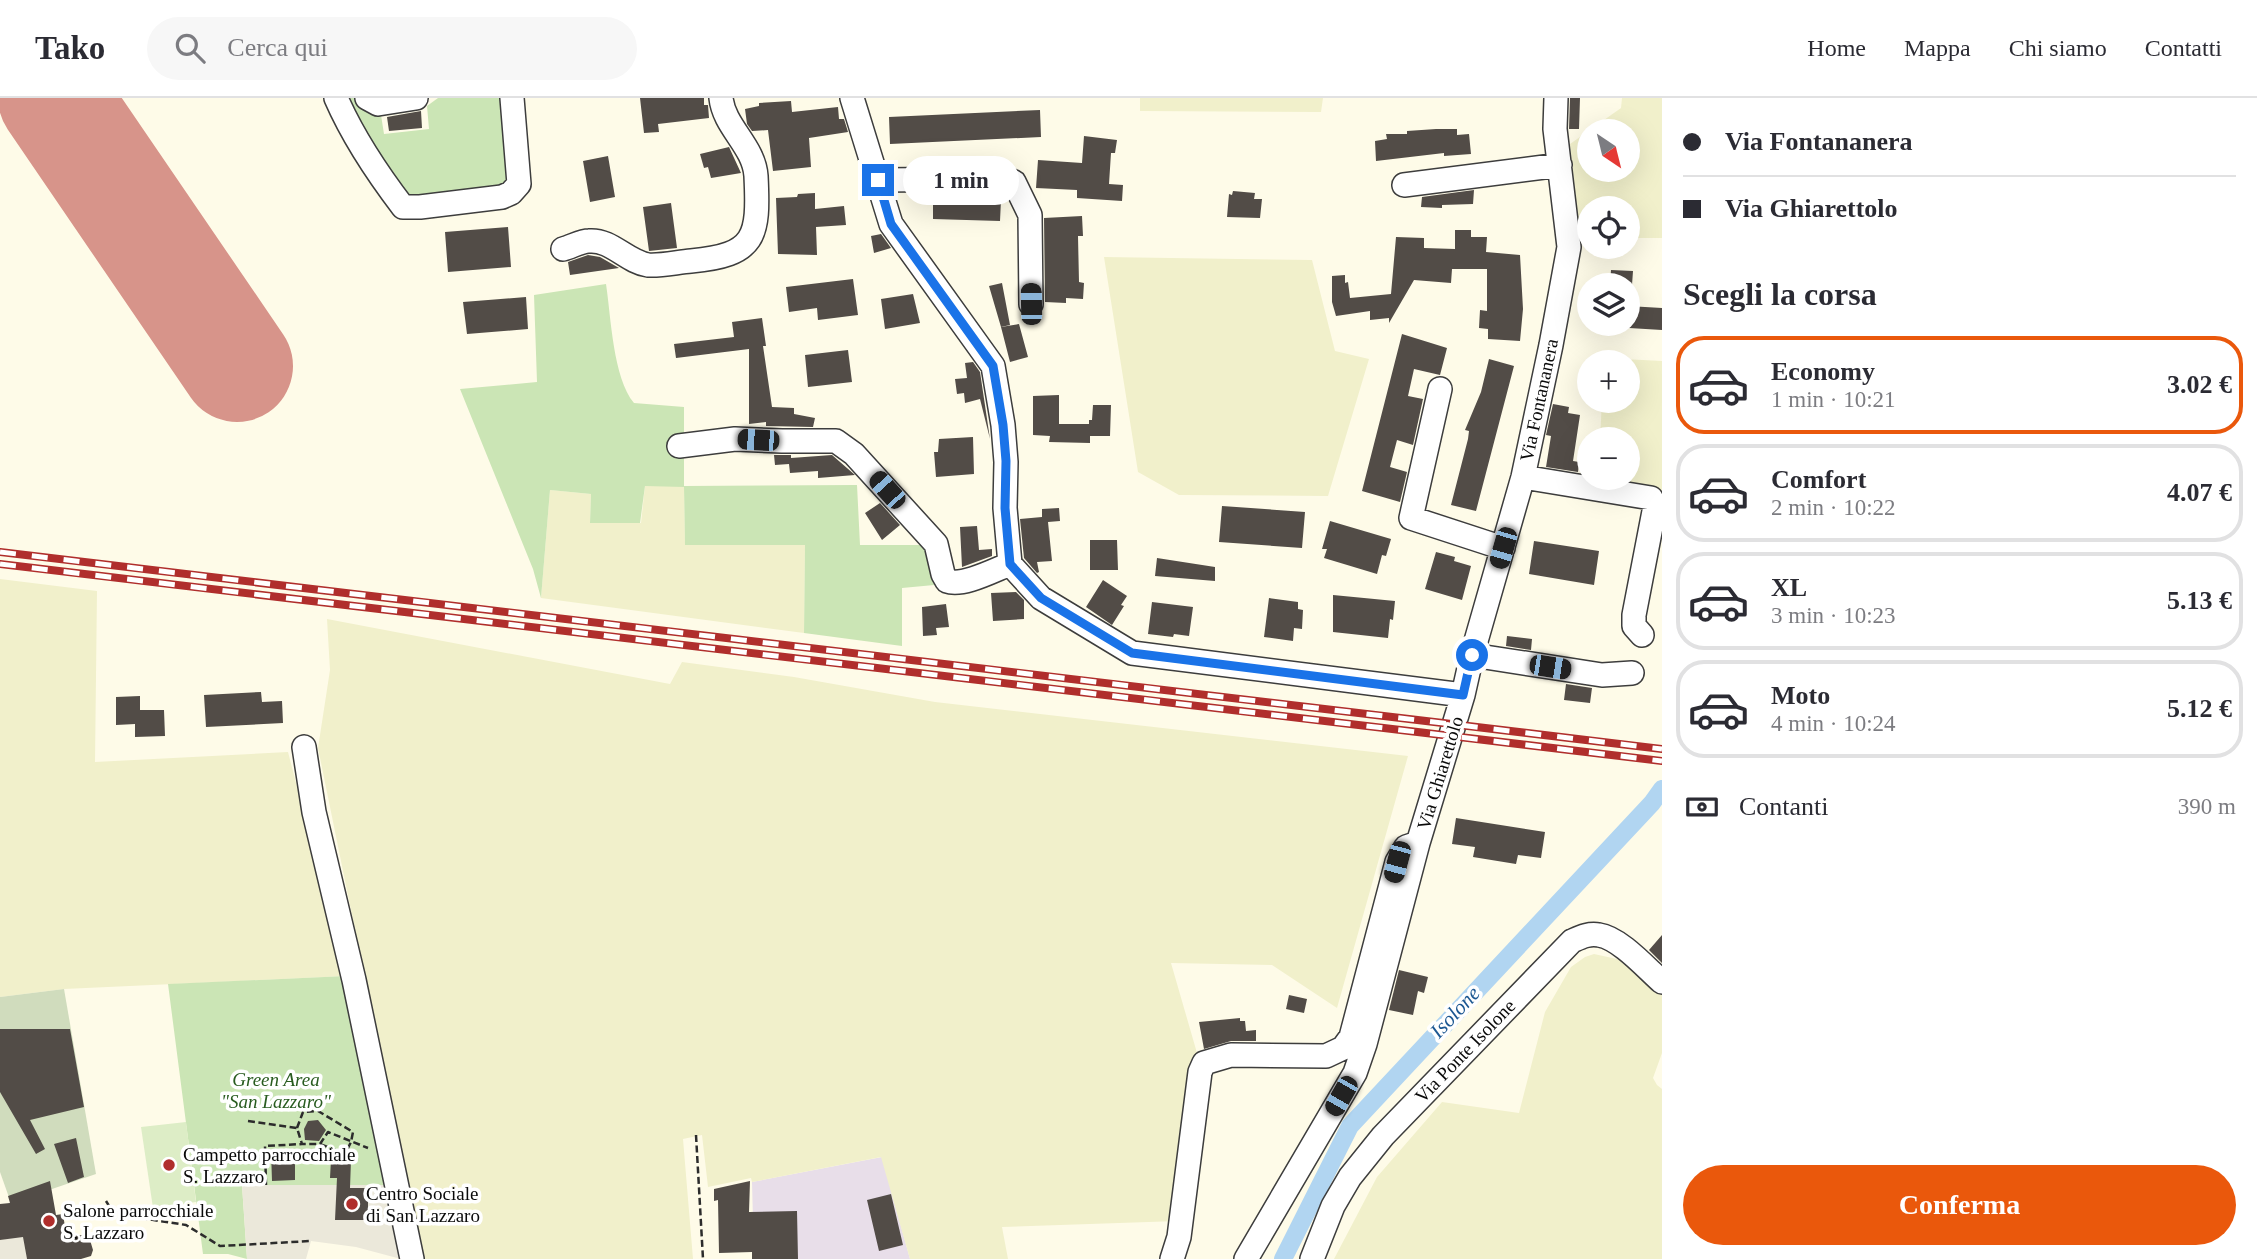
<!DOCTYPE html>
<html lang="it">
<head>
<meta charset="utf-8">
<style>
  :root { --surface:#fff; --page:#f7f7f7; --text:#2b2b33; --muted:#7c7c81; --line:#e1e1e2; --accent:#ea580c }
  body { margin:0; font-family:"Times New Roman",serif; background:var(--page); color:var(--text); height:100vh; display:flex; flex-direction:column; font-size:26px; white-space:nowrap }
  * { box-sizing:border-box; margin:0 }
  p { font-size:23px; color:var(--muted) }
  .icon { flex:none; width:38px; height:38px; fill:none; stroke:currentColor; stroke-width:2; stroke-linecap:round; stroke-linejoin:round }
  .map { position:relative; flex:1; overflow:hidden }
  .drawer { display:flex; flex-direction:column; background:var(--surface); width:595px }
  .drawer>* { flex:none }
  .hud { display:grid; align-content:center; height:154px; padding:0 21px; background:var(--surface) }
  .needle { width:46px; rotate:145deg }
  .controls { position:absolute; left:1577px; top:21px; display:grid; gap:14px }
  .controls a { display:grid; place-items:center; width:63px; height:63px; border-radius:50%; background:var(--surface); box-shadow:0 7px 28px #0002; font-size:35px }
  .end { position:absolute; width:32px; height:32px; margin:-16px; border:9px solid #1a73e8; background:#fff; box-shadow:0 0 0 4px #fff }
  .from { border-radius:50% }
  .bubble { position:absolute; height:49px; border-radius:24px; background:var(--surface); box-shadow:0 7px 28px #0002; font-size:23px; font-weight:700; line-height:49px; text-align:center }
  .car { position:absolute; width:21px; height:42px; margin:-21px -10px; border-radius:9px; box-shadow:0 0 5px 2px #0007; background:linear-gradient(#222 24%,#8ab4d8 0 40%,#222 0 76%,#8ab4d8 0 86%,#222 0) }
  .hud b { display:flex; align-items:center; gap:24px; height:66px; font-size:26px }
  .hud b+b { border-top:2px solid var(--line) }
  .hud i { width:18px; height:18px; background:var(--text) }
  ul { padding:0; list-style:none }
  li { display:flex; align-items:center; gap:21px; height:98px; margin:0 14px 10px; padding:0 7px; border:4px solid var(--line); border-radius:28px }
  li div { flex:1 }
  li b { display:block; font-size:26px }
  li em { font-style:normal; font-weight:700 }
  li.active { border-color:var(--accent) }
  li>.icon { width:63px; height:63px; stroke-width:1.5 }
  h2 { padding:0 21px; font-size:32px; line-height:84px }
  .pay { display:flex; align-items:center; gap:18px; height:77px; padding:0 21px; font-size:26px }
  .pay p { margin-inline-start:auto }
  .button { display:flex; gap:14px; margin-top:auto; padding:14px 21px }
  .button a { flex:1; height:80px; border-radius:42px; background:var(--accent); color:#fff; font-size:28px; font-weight:700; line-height:80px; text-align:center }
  header { display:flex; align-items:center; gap:42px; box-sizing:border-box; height:98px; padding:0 35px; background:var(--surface); border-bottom:2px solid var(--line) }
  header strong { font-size:33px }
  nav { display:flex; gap:38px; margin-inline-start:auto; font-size:24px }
  .search { width:490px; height:63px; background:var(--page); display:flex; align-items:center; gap:18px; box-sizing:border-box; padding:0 24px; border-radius:38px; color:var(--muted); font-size:26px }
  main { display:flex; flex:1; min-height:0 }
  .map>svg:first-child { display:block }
  .industrial { fill:#e8dee9 }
  .farmland { fill:#f1f0cb; fill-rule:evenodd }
  .green { fill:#cbe5b5 }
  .cemetery { fill:#d0dcbd }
  .pitch { fill:#ddedc6 }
  .plaza { fill:#ebe8da }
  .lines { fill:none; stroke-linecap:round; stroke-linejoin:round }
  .canal { stroke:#b1d5f1; stroke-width:18 }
  .runway { stroke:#d7948a; stroke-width:112 }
  .building { fill:#524c47 }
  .minor-casing { stroke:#3d3d3d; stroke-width:26 }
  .path { stroke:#2c2c2c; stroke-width:2.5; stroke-dasharray:7 3.5; stroke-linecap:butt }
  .minor { stroke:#fff; stroke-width:23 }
  .rail-casing { stroke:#b02e2c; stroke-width:8 }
  .rail { stroke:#fff; stroke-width:5; stroke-dasharray:16; stroke-linecap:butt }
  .route { stroke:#1a73e8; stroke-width:9 }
  .poi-dot { fill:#b02e2c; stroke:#fff; stroke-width:2.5 }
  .labels { text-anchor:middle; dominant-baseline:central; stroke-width:7; stroke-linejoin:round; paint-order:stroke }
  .street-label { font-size:19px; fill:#0a0a0a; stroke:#fff }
  .park-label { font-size:19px; font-style:italic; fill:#295c20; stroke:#fff }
  .poi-label { font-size:19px; fill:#0a0a0a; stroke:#fff; text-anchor:start }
  .water-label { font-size:21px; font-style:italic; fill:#1d5892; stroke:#fff }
</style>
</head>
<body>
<header>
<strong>Tako</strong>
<div class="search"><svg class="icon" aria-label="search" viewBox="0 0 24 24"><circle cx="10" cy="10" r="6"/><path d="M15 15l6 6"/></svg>Cerca qui</div>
<nav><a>Home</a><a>Mappa</a><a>Chi siamo</a><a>Contatti</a></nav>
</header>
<main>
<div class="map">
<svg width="1662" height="1161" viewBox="0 0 1662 1161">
  <rect width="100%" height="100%" fill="#fefbe8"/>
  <!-- industrial -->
  <path class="industrial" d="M882,1059L910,1161H754L752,1084Z"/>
  <!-- farmland -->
  <path class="farmland" d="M1140,0H1323L1321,14L1140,13Z
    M1622,0H1662V140H1628V110H1589V139L1580,138L1570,46L1621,10ZM1589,33H1628V72H1589Z
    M1104,159L1312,162L1335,253L1369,261L1328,398L1179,397L1138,374Z
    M1604,260L1662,263V393L1598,385V380H1628V341H1600L1602,303H1628V264H1603Z
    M645,388H684L685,447H805L804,535L541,500L550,392L591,396L590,425H641Z
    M0,481L97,493L95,664L288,654L346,878L64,891L0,899Z
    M327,521L670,586L682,564L794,579L935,604L1408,658L1337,910L1272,867L1171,865L1197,955L1196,979L1178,1123L1002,1129L1008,1161H910L881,1059L752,1084L751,1080L708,1089L702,1037L683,1041L693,1161H422L318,650L330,572Z
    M1594,856L1617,861L1640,877L1662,897V955L1653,980L1657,987L1662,991V1161H1334L1377,1079L1442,1004L1519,1015L1545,914L1571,869L1585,859Z"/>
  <!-- green -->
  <path class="green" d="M344,0H360L381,17L384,36L429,31L427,8L438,0H503L512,82L503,93L406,104Z
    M606,186C611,219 613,280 634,305L684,309V388L857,387L860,447H930L934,487L902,490V548L804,535L805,447H685L684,389L645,388L640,425H590L591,396L550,392L541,500L533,471L460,291L537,284L534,197Z
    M346,878L389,1087H242L247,1161L228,1156H203L168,886Z"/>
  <!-- cemetery -->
  <path class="cemetery" d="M64,891L96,1076L11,1105L0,1074V899Z"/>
  <!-- pitch -->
  <path class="pitch" d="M186,1024L196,1104L153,1110L141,1029Z"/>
  <!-- plaza -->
  <path class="plaza" d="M242,1087H389L401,1161L356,1149L311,1143L306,1161H247Z
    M28,1099L24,1143L27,1161H0V1142L11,1140L8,1105Z"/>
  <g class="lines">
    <!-- canal -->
    <path class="canal" d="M1283,1161L1350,1028L1652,705L1662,691"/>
    <!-- runway -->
    <path class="runway" d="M54,0L237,268"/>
  </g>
  <!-- building -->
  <path class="building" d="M640,0H704V7H708L709,20L658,26L659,34L644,35Z
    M1570,0H1580L1579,31H1569Z
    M791,3L792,14L838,9L839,21H844L848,34L809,40L811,69L773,73L768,32L752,33L747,26L745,11L759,8V5Z
    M1040,12L1041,39L890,46L889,19Z
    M421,13L422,30L389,33L387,19Z
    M1436,31H1457V37L1469,36L1471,56L1444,58V55L1376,63L1375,43L1387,41L1386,36H1407V33Z
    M1084,38L1117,42L1115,55H1111L1109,86L1123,87L1122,103L1077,100V92L1036,90L1038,62L1082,65Z
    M729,49L741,75L711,80L708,69L704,70L700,56Z
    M608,58L615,99L590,104L583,63Z
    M1474,92L1473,106L1442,107V110L1421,109L1422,99Z
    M1233,93L1255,95L1254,101H1262L1260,120L1227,119L1229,96L1232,97Z
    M815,95V111L844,108L846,127L816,129L817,157L778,156L776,100L797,99L798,96Z
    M933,101L1001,102L1000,123L933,121Z
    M671,105L677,150L649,153L643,109Z
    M1082,118L1083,138H1078L1079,184L1084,185L1083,201L1066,200V205L1045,204L1044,120Z
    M508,129L511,169L448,174L445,134Z
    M1455,132H1471V139H1487L1486,154L1520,157L1523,211L1520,243L1488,241V231L1479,230L1480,212L1487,213V171H1452L1451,185L1414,182L1389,225V220L1370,222V213L1336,218L1332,204V178L1345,177V185L1348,184L1350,200L1391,196L1396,139L1424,140V150L1455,151Z
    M881,136L891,150L874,155L871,138Z
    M588,157L600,159L619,170L570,177L568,164Z
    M1611,172L1633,173L1632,187H1610Z
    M853,181L858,217L818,222L817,210L789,214L786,189Z
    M1002,185L1010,227L1001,229L989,188Z
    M913,196L920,225L885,231L881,201Z
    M526,199L528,231L467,236L463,204Z
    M1628,208L1662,210V232L1629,230Z
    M762,220L766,248H763L772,309L794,310V316L815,320L813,329L766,328V324L749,326V251L676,260L674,246L734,239L732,224Z
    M1019,226L1028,259L1010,264L1001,229Z
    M1402,236L1447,250L1440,277L1414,271L1408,298L1423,301L1413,347L1397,342L1390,369L1407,374L1400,404L1362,393Z
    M848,252L852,284L808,289L805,257Z
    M1489,261L1514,268L1476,413L1451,407L1468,341L1469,333L1465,332L1481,294Z
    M973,264L980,274L990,341L980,301L965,305L964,295L957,296L955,281L967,280L965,265Z
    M1059,297V326H1089V322H1092L1093,307H1111L1110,338H1090V345L1049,344L1050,338L1033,337V298Z
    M1553,306L1569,309L1568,315L1580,317L1573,363L1579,364L1578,374L1546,369L1551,338L1546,337Z
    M973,339L974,376L936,379L934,354H938L939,341Z
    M774,357H791V360L832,357L855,377L818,380V373L790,375L789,366L775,367Z
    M880,405L900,427L882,442L865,415Z
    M1222,408L1305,414L1302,450L1219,444Z
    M1059,410L1060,423L1048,424L1052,463L1037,464L1039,474L1037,475L1024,460L1020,421L1042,419V411Z
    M1330,423L1391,441L1386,458L1382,457L1377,476L1324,460L1327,451H1322Z
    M977,428L979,452L992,451V458L962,469L960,429Z
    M1090,442H1117L1118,472H1090Z
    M1534,443L1599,453L1594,487L1529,476Z
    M1436,454L1455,459L1454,463L1471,468L1462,502L1425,491Z
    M1157,460L1215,469V483L1155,478Z
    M1103,482L1127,498L1121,507L1124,508L1112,527L1086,509Z
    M1016,494L1024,502V521L993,523L991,495Z
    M1333,497L1395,503L1393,522L1390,521L1388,540L1333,534Z
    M1269,500L1298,504V511L1303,512L1302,531L1294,530L1293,543L1264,539Z
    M1152,504L1193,509L1189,538L1174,536L1173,539L1148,536Z
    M946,506L949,529L936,530L937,537L923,538L922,509Z
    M1507,538L1532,541L1531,552L1506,548Z
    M1566,586L1592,590L1590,605L1564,602Z
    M261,594L262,604L282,603L283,625L206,629L204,597Z
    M140,598V612H164L165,638L135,639V626L116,627V599Z
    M1456,720L1545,734L1541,760L1518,757L1516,766L1473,759L1475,749L1452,746Z
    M1662,837V865L1649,852Z
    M1399,872L1428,879L1424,895L1418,893L1413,917L1389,912Z
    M1289,897L1307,901L1304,915L1286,911Z
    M1240,920V923H1245L1246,933L1256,932V943H1231L1204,951L1199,924Z
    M0,931H70L84,1009L30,1022L45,1051L36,1056L0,994Z
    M318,1022L326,1032L319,1043L305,1042L304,1031L308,1023Z
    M76,1040L84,1079L68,1085L54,1046Z
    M271,1053H295V1082L272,1083Z
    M331,1061L351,1062L350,1090H368V1122H335L337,1080H330Z
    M50,1083L56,1117L63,1116L65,1129L68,1128L70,1136L87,1138L90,1142L93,1152L91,1158L81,1161H27L23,1139L0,1142V1106L10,1105L8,1098Z
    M750,1083L749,1114L797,1113L798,1161H752V1154L719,1155L718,1102L714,1103V1091Z
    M891,1096L903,1147L879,1153L867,1102Z"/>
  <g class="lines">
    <!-- minor casing -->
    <g class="minor-casing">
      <path id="minor" d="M336,0C353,39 377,75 403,109H420L502,99L511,95L519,86L512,0
        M367,0L378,6L416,0
        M852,0L891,126L993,268L1003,327L1006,364L1005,410L1010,466L1041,500L1132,555L1463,597
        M878,82L1007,81L1014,84L1030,117L1031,206
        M1404,87L1560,67
        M563,151C571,149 581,143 589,143C611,141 627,164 648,167C661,168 678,164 691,163C756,157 759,139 756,78C754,48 724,29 721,0
        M1440,291L1411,420L1503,450
        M679,348L735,341L782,343H836L854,356L936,446L943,476L947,483C963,489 994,472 1010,466
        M1523,379L1651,400L1655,408L1634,517V528L1642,537
        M1472,557L1602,577L1632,575
        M304,649L314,714L354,882L412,1161
        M1172,1161L1179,1139L1200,974L1204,965L1231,957L1326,958L1343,950L1351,939L1397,764L1406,749L1418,745
        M1246,1161L1355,975L1365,946L1418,745L1463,597L1472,557L1523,379L1551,247L1569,149L1555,31L1556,0
        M1312,1161L1333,1108L1350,1079L1383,1038L1572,843C1581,839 1589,835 1599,837C1620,840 1647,871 1662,884"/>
    </g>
    <!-- path -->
    <path class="path" d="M248,1023L297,1030L302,1046H320L328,1034L368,1050
      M297,1030L303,1014L318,1013L353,1034L351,1044L345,1056L320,1046
      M696,1037L703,1161
      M266,1087L265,1048L302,1046
      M106,1103L114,1116L186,1127L220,1148L311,1143"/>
    <!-- minor -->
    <use href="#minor" class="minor"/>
    <!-- rail casing -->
    <g class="rail-casing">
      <path id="rail" d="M0,454L1662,651
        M0,466L1662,663"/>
    </g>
    <!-- rail -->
    <use href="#rail" class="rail"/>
  </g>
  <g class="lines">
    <!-- route -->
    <path class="route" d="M878,82L891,126L993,268L1003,327L1006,363L1005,410L1010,466L1041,500L1132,555L1463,597L1472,557"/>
  </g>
  <!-- markers -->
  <g class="poi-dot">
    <circle cx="169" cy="1067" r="7"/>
    <circle cx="352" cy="1106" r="7"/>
    <circle cx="49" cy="1123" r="7"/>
  </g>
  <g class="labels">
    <!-- street labels -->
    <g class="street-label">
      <text transform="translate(1539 302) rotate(-78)">Via Fontananera</text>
      <text transform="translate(1440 675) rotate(-73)">Via Ghiarettolo</text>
      <text transform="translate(1465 953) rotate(-46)">Via Ponte Isolone</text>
    </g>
    <!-- park labels -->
    <g class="park-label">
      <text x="276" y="981">Green Area<tspan x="276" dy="22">"San Lazzaro"</tspan></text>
    </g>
    <!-- poi labels -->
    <g class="poi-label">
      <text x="183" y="1056">Campetto parrocchiale<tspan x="183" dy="22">S. Lazzaro</tspan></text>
      <text x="366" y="1095">Centro Sociale<tspan x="366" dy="22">di San Lazzaro</tspan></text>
      <text x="63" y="1112">Salone parrocchiale<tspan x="63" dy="22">S. Lazzaro</tspan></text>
    </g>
    <!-- water labels -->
    <g class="water-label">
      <text transform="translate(1455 914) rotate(-47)">Isolone</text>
    </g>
  </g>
</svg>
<div class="controls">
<a><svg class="needle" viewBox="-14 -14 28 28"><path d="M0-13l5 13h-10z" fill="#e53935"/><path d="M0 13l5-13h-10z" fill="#7c7c81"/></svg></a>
<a><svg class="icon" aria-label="locate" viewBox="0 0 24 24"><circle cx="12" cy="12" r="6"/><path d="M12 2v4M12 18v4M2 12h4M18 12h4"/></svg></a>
<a><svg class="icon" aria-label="layers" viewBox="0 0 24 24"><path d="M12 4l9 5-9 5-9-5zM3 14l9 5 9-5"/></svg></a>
<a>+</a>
<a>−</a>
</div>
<i class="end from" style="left:1472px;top:557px"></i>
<i class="end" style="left:878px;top:82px"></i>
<div class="bubble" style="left:903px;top:58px;width:116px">1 min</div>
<i class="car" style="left:1031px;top:206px;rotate:359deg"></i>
<i class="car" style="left:758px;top:342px;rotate:273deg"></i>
<i class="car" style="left:887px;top:392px;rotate:318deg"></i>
<i class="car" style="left:1503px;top:450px;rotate:196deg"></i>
<i class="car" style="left:1550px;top:569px;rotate:99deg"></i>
<i class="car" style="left:1397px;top:764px;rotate:195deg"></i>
<i class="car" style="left:1341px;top:998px;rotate:210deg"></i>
</div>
<section class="drawer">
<div class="hud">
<b><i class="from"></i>Via Fontananera</b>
<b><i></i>Via Ghiarettolo</b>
</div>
<h2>Scegli la corsa</h2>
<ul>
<li class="active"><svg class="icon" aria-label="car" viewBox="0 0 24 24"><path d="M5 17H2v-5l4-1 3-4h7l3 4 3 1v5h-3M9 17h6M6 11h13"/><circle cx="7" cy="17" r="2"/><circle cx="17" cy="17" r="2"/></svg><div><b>Economy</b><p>1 min · 10:21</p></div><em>3.02 €</em></li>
<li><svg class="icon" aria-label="car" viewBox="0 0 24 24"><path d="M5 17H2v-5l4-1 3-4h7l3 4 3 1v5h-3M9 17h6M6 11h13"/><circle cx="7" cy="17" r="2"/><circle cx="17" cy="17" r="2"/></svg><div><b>Comfort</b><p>2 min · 10:22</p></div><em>4.07 €</em></li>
<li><svg class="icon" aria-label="car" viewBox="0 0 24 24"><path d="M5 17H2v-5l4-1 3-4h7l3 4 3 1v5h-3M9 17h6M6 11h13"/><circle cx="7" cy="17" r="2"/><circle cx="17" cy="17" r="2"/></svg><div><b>XL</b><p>3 min · 10:23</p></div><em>5.13 €</em></li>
<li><svg class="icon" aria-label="car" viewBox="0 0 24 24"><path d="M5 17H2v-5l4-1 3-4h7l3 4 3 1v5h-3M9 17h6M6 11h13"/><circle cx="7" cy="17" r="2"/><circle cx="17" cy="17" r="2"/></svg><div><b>Moto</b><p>4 min · 10:24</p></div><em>5.12 €</em></li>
</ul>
<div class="pay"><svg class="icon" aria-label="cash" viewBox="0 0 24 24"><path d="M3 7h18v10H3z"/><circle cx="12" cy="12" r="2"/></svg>Contanti<p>390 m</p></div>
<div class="button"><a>Conferma</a></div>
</section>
</main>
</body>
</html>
